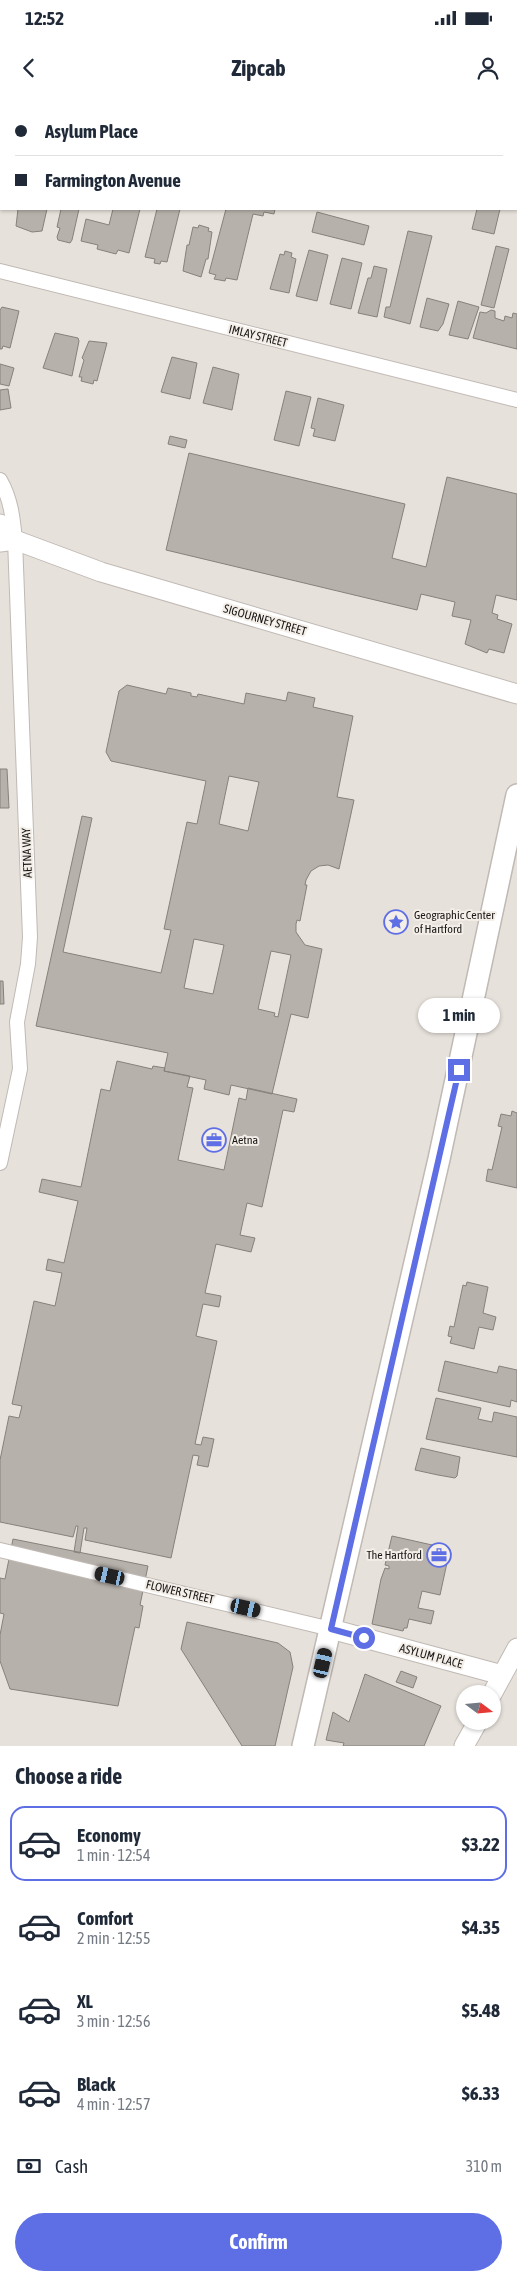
<!DOCTYPE html>
<html lang="en">
<head>
<meta charset="utf-8">
<style>
  :root { --surface:#fff; --page:#f6f6f7; --text:#1f2937; --muted:#747a83; --line:#e0e1e3; --accent:#5e6ee5 }
  body { margin:0; font-family:"Asap Condensed",sans-serif; background:var(--page); color:var(--text); height:100vh; display:flex; flex-direction:column; font-size:19px; white-space:nowrap }
  * { box-sizing:border-box; margin:0 }
  p { font-size:16px; color:var(--muted) }
  .icon { flex:none; width:28px; height:28px; fill:none; stroke:currentColor; stroke-width:2; stroke-linecap:round; stroke-linejoin:round }
  .map { position:relative; height:1646px; overflow:hidden }
  .sheet { display:flex; flex-direction:column; background:var(--surface); flex:1 }
  .sheet>* { flex:none }
  .hud { position:absolute; left:0px; top:0px; width:518px; height:110px; box-shadow:0 1px 4px #0004; display:grid; align-content:center; height:110px; padding:0 15px; background:var(--surface) }
  .needle { width:32px; rotate:106deg }
  .controls { position:absolute; left:456px; top:1585px; display:grid; gap:10px }
  .controls a { display:grid; place-items:center; width:45px; height:45px; border-radius:50%; background:var(--surface); box-shadow:0 1px 4px #0004; font-size:25px }
  .end { position:absolute; width:22px; height:22px; margin:-11px; border:6px solid #5e6ee5; background:#fff; box-shadow:0 0 0 2px #fff }
  .from { border-radius:50% }
  .bubble { position:absolute; height:35px; border-radius:18px; background:var(--surface); box-shadow:0 1px 4px #0004; font-size:16px; font-weight:700; line-height:35px; text-align:center }
  .car { position:absolute; width:15px; height:30px; margin:-15px -8px; border-radius:6px; box-shadow:0 0 4px 1px #0007; background:linear-gradient(#222 24%,#8ab4d8 0 40%,#222 0 76%,#8ab4d8 0 86%,#222 0) }
  .hud b { display:flex; align-items:center; gap:18px; height:48px; font-size:19px }
  .hud b+b { border-top:1px solid var(--line) }
  .hud i { width:12px; height:12px; background:var(--text) }
  ul { padding:0; list-style:none }
  li { display:flex; align-items:center; gap:15px; height:75px; margin:0 10px 8px; padding:0 5px; border:2px solid transparent; border-radius:15px }
  li div { flex:1 }
  li b { display:block; font-size:19px }
  li em { font-style:normal; font-weight:700 }
  li.current { border-color:var(--accent) }
  li>.icon { width:45px; height:45px; stroke-width:1.5 }
  h2 { padding:0 15px; font-size:22px; line-height:60px }
  .pay { display:flex; align-items:center; gap:12px; height:55px; padding:0 15px; font-size:19px }
  .pay p { margin-inline-start:auto }
  .primary-button { display:flex; gap:10px; margin-top:auto; padding:10px 15px }
  .primary-button a { flex:1; height:58px; border-radius:30px; background:var(--accent); color:#fff; font-size:20px; font-weight:700; line-height:58px; text-align:center }
  .status { display:flex; justify-content:space-between; align-items:center; height:35px; padding:0 25px; background:var(--surface); direction:ltr }
  .status svg { height:14px; fill:currentColor }
  header { display:flex; justify-content:space-between; align-items:center; height:65px; padding:0 15px; background:var(--surface); font-size:22px; font-weight:700 }
  .map>svg:first-child { display:block }
  .building { fill:#b7b1ab; stroke:#87817c; fill-rule:evenodd }
  .lines { fill:none; stroke-linecap:round; stroke-linejoin:round }
  .street-casing { stroke:#c0b9b4; stroke-width:16 }
  .secondary-casing { stroke:#c0b9b4; stroke-width:21 }
  .primary-casing { stroke:#c0b9b4; stroke-width:24 }
  .street { stroke:#fff; stroke-width:14 }
  .secondary { stroke:#fff; stroke-width:19 }
  .primary { stroke:#fff; stroke-width:21 }
  .route { stroke:#5e6ee5; stroke-width:6 }
  .labels { text-anchor:middle; dominant-baseline:central; stroke-width:4; stroke-linejoin:round; paint-order:stroke }
  .street-label { font-size:12px; fill:#1a1816; stroke:#f4eee8 }
  .poi-label { font-size:12px; fill:#1a1816; stroke:#f4eee8; text-anchor:start }
</style>
</head>
<body>
<div class="status"><b>12:52</b><svg viewBox="0 0 49 12"><path d="M0 12V9h3v3zM5 12V6h3v6zM10 12V3h3v9zM15 12V0h3v12zM26 1h20v11H26zM47 4h2v5h-2z"/></svg></div>
<header><svg class="icon" aria-label="back" viewBox="0 0 24 24"><path d="M15 5l-7 7 7 7"/></svg>Zipcab<svg class="icon" aria-label="person" viewBox="0 0 24 24"><circle cx="12" cy="8" r="4"/><path d="M4 21q1-7 8-7t8 7"/></svg></header>
<div class="map">
<svg width="517" height="1646" viewBox="0 0 517 1646">
  <rect width="100%" height="100%" fill="#e7e1db"/>
  <!-- building -->
  <path class="building" d="M18,109H47L42,131L32,132L16,126Z
    M61,109H79L72,140L70,143L58,140L57,137L60,128L57,127Z
    M113,109H140L129,153L118,150L116,154L97,149L98,145L81,141L86,119L109,125Z
    M157,109H180L167,162L161,161L160,164L154,163L155,159L145,157Z
    M226,109H275L274,114L264,112L263,116L253,114L237,180L226,178L225,181L214,179L216,175L209,173Z
    M477,109H500L494,134L472,129Z
    M317,112L369,126L364,145L312,132Z
    M199,125L209,128L208,131L212,132L208,159H206L201,177L183,171L187,145H189L193,127L198,128Z
    M408,131L432,136L410,224L384,217L386,207H390Z
    M496,146L509,149L494,208L481,205Z
    M309,150L328,155L317,201L296,196Z
    M285,151L292,153L291,157L296,159L289,193L270,189L280,154L284,155Z
    M342,158L362,163L351,209L330,204Z
    M374,166L387,169L377,217L358,213L368,178H371Z
    M427,198L449,204L443,224L438,231L420,227Z
    M458,201L479,207L468,239L449,235Z
    M2,207L19,211L10,248L3,246L2,249H0V210Z
    M491,210L495,211V218L504,221L505,216L512,218L513,213L517,214V249L473,238L480,212L486,213Z
    M55,233L78,238L79,241L72,276L43,268Z
    M89,241L107,243L97,281L94,280L93,284L81,281L82,277H79L84,260L82,258Z
    M172,257L197,263L190,299L161,292Z
    M0,264L14,268L9,286L0,284Z
    M213,267L239,274L232,310L203,303Z
    M8,289L11,308L0,310V290Z
    M286,291L311,297L299,346L274,340Z
    M318,298L344,305L335,341L313,336L315,329L311,328Z
    M170,336L187,340L185,348L168,344Z
    M189,353L405,404L392,458L426,467L447,377L517,394V500L496,495L492,513L498,515L497,519L512,524L504,553L489,549L487,553L465,544L471,520L452,516L455,502L421,494L417,510L166,450Z
    M127,585L166,594L168,588L191,593V596L197,597L198,594L244,604L246,593L286,601L288,592L315,598L313,607L353,616L337,697L354,700L339,769L328,765L319,766L311,771L306,780L305,785H307L300,821L297,820L296,824V832L305,845L322,849L308,918L291,914L272,994L231,985L229,995L204,989L206,980L164,971L168,953L36,926L82,716L92,718L63,852L161,873L171,830L164,829L187,722L197,724L206,681L111,661L106,652L119,591ZM229,676L259,682L248,731L219,724ZM194,839L224,845L213,894L184,888ZM271,851L291,855L278,917L274,916L275,913L258,909Z
    M0,669H7L9,708H0Z
    M0,881H3L4,904H0Z
    M117,961L152,969L153,966L165,968L164,971L190,976L187,987L193,988L178,1060L224,1070L239,998L246,1000L248,988L297,999L294,1012L283,1010L262,1107L247,1103L240,1135L255,1138L251,1152L216,1144L205,1193L221,1196L219,1207L203,1204L196,1236L217,1241L195,1344L201,1345L203,1337L214,1339L208,1367L197,1365L199,1356L193,1355L171,1458L85,1440L87,1428H84L80,1453L74,1452L78,1426H76L73,1437L0,1422V1360L9,1316L19,1318L22,1306L12,1304L34,1201L55,1206L62,1173L46,1170L48,1159L64,1163L78,1101L39,1092L42,1079L81,1087L101,989L110,991Z
    M512,1011L517,1013V1088L486,1081L488,1069L492,1070L502,1027L498,1026L501,1014L511,1016Z
    M467,1182L488,1187L483,1213L496,1217L493,1230L479,1227L474,1249L450,1243L452,1237L448,1236L450,1226L454,1227L463,1185L466,1186Z
    M445,1261L497,1273L499,1266L517,1270V1302L511,1300L510,1307L438,1291Z
    M436,1298L481,1308L478,1319L492,1322L494,1312L517,1317V1357L426,1339Z
    M421,1348L460,1357L457,1376L455,1378L438,1375L415,1370Z
    M392,1436L450,1449L440,1495L422,1491L418,1508L434,1511L431,1524L409,1519L407,1528H404L403,1531L372,1524L381,1479L385,1468L389,1469V1466L385,1465Z
    M13,1439L148,1466L140,1505L143,1506L139,1528L135,1527L118,1606L10,1589L0,1561V1535L4,1514L0,1513V1478L5,1479Z
    M187,1522L278,1543L290,1552L293,1567L275,1646H242L181,1549Z
    M401,1571L417,1577L413,1588L396,1582Z
    M365,1574L441,1606L424,1646H343L344,1643L326,1640L333,1612L349,1622Z"/>
  <g class="lines">
    <!-- street casing -->
    <g class="street-casing">
      <path id="street" d="M499,0L504,1
        M516,4L517,5
        M0,171L517,300
        M0,380C11,399 13,419 15,440L30,837L28,864L17,922L20,969L0,1063
        M0,1450L331,1529"/>
    </g>
    <!-- secondary casing -->
    <g class="secondary-casing">
      <path id="secondary" d="M0,424L15,440
        M0,442L15,440L101,472L517,594
        M331,1529L502,1575
        M492,1594L517,1548
        M464,1646L478,1621"/>
    </g>
    <!-- primary casing -->
    <g class="primary-casing">
      <path id="primary" d="M303,1646L439,1059L517,695"/>
    </g>
    <!-- street -->
    <use href="#street" class="street"/>
    <!-- secondary -->
    <use href="#secondary" class="secondary"/>
    <!-- primary -->
    <use href="#primary" class="primary"/>
  </g>
  <g class="lines">
    <!-- route -->
    <path class="route" d="M364,1538L331,1529L459,970"/>
  </g>
  <!-- icons -->
  <defs>
    <g id="sight-ring" transform="scale(1.25)"><circle r="9.5" fill="#f4eee8" stroke="#5e6ee5" stroke-width="1.5"/><path d="M0-6L1.8-2.2L6-1.7L2.9 1.2L3.7 5.4L0 3.3L-3.7 5.4L-2.9 1.2L-6-1.7L-1.8-2.2Z" fill="#5e6ee5"/></g>
    <g id="office-ring" transform="scale(1.25)"><circle r="9.5" fill="#f4eee8" stroke="#5e6ee5" stroke-width="1.5"/><path d="M-6-3h4V-5.5h4V-3h4V5H-6ZM-1-4.5V-3h2v-1.5ZM-6 0V1H6V0Z" fill="#5e6ee5"/></g>
  </defs>
  <g fill-rule="evenodd">
    <use href="#sight-ring" x="396" y="822"/>
    <use href="#office-ring" x="214" y="1040"/>
    <use href="#office-ring" x="439" y="1455"/>
  </g>
  <g class="labels">
    <!-- street labels -->
    <g class="street-label">
      <text transform="translate(258 236) rotate(14)">IMLAY STREET</text>
      <text transform="translate(265 520) rotate(16)">SIGOURNEY STREET</text>
      <text transform="translate(27 753) rotate(-92)">AETNA WAY</text>
      <text transform="translate(180 1492) rotate(13)">FLOWER STREET</text>
      <text transform="translate(431 1556) rotate(15)">ASYLUM PLACE</text>
    </g>
    <!-- poi labels -->
    <g class="poi-label">
      <text x="414" y="815">Geographic Center<tspan x="414" dy="14">of Hartford</tspan></text>
      <text x="232" y="1040">Aetna</text>
      <text x="422" y="1455" text-anchor="end">The Hartford</text>
    </g>
  </g>
</svg>
<div class="controls">
<a><svg class="needle" viewBox="-14 -14 28 28"><path d="M0-13l5 13h-10z" fill="#e53935"/><path d="M0 13l5-13h-10z" fill="#747a83"/></svg></a>
</div>
<i class="end from" style="left:364px;top:1538px"></i>
<i class="end" style="left:459px;top:970px"></i>
<div class="bubble" style="left:418px;top:898px;width:82px">1 min</div>
<i class="car" style="left:110px;top:1476px;rotate:283deg"></i>
<i class="car" style="left:246px;top:1508px;rotate:103deg"></i>
<i class="car" style="left:323px;top:1563px;rotate:13deg"></i>
<div class="hud">
<b><i class="from"></i>Asylum Place</b>
<b><i></i>Farmington Avenue</b>
</div>
</div>
<section class="sheet">
<h2>Choose a ride</h2>
<ul>
<li class="current"><svg class="icon" aria-label="car" viewBox="0 0 24 24"><path d="M5 17H2v-5l4-1 3-4h7l3 4 3 1v5h-3M9 17h6M6 11h13"/><circle cx="7" cy="17" r="2"/><circle cx="17" cy="17" r="2"/></svg><div><b>Economy</b><p>1 min · 12:54</p></div><em>$3.22</em></li>
<li><svg class="icon" aria-label="car" viewBox="0 0 24 24"><path d="M5 17H2v-5l4-1 3-4h7l3 4 3 1v5h-3M9 17h6M6 11h13"/><circle cx="7" cy="17" r="2"/><circle cx="17" cy="17" r="2"/></svg><div><b>Comfort</b><p>2 min · 12:55</p></div><em>$4.35</em></li>
<li><svg class="icon" aria-label="car" viewBox="0 0 24 24"><path d="M5 17H2v-5l4-1 3-4h7l3 4 3 1v5h-3M9 17h6M6 11h13"/><circle cx="7" cy="17" r="2"/><circle cx="17" cy="17" r="2"/></svg><div><b>XL</b><p>3 min · 12:56</p></div><em>$5.48</em></li>
<li><svg class="icon" aria-label="car" viewBox="0 0 24 24"><path d="M5 17H2v-5l4-1 3-4h7l3 4 3 1v5h-3M9 17h6M6 11h13"/><circle cx="7" cy="17" r="2"/><circle cx="17" cy="17" r="2"/></svg><div><b>Black</b><p>4 min · 12:57</p></div><em>$6.33</em></li>
</ul>
<div class="pay"><svg class="icon" aria-label="cash" viewBox="0 0 24 24"><path d="M3 7h18v10H3z"/><circle cx="12" cy="12" r="2"/></svg>Cash<p>310 m</p></div>
<div class="primary-button"><a>Confirm</a></div>
</section>
</body>
</html>
